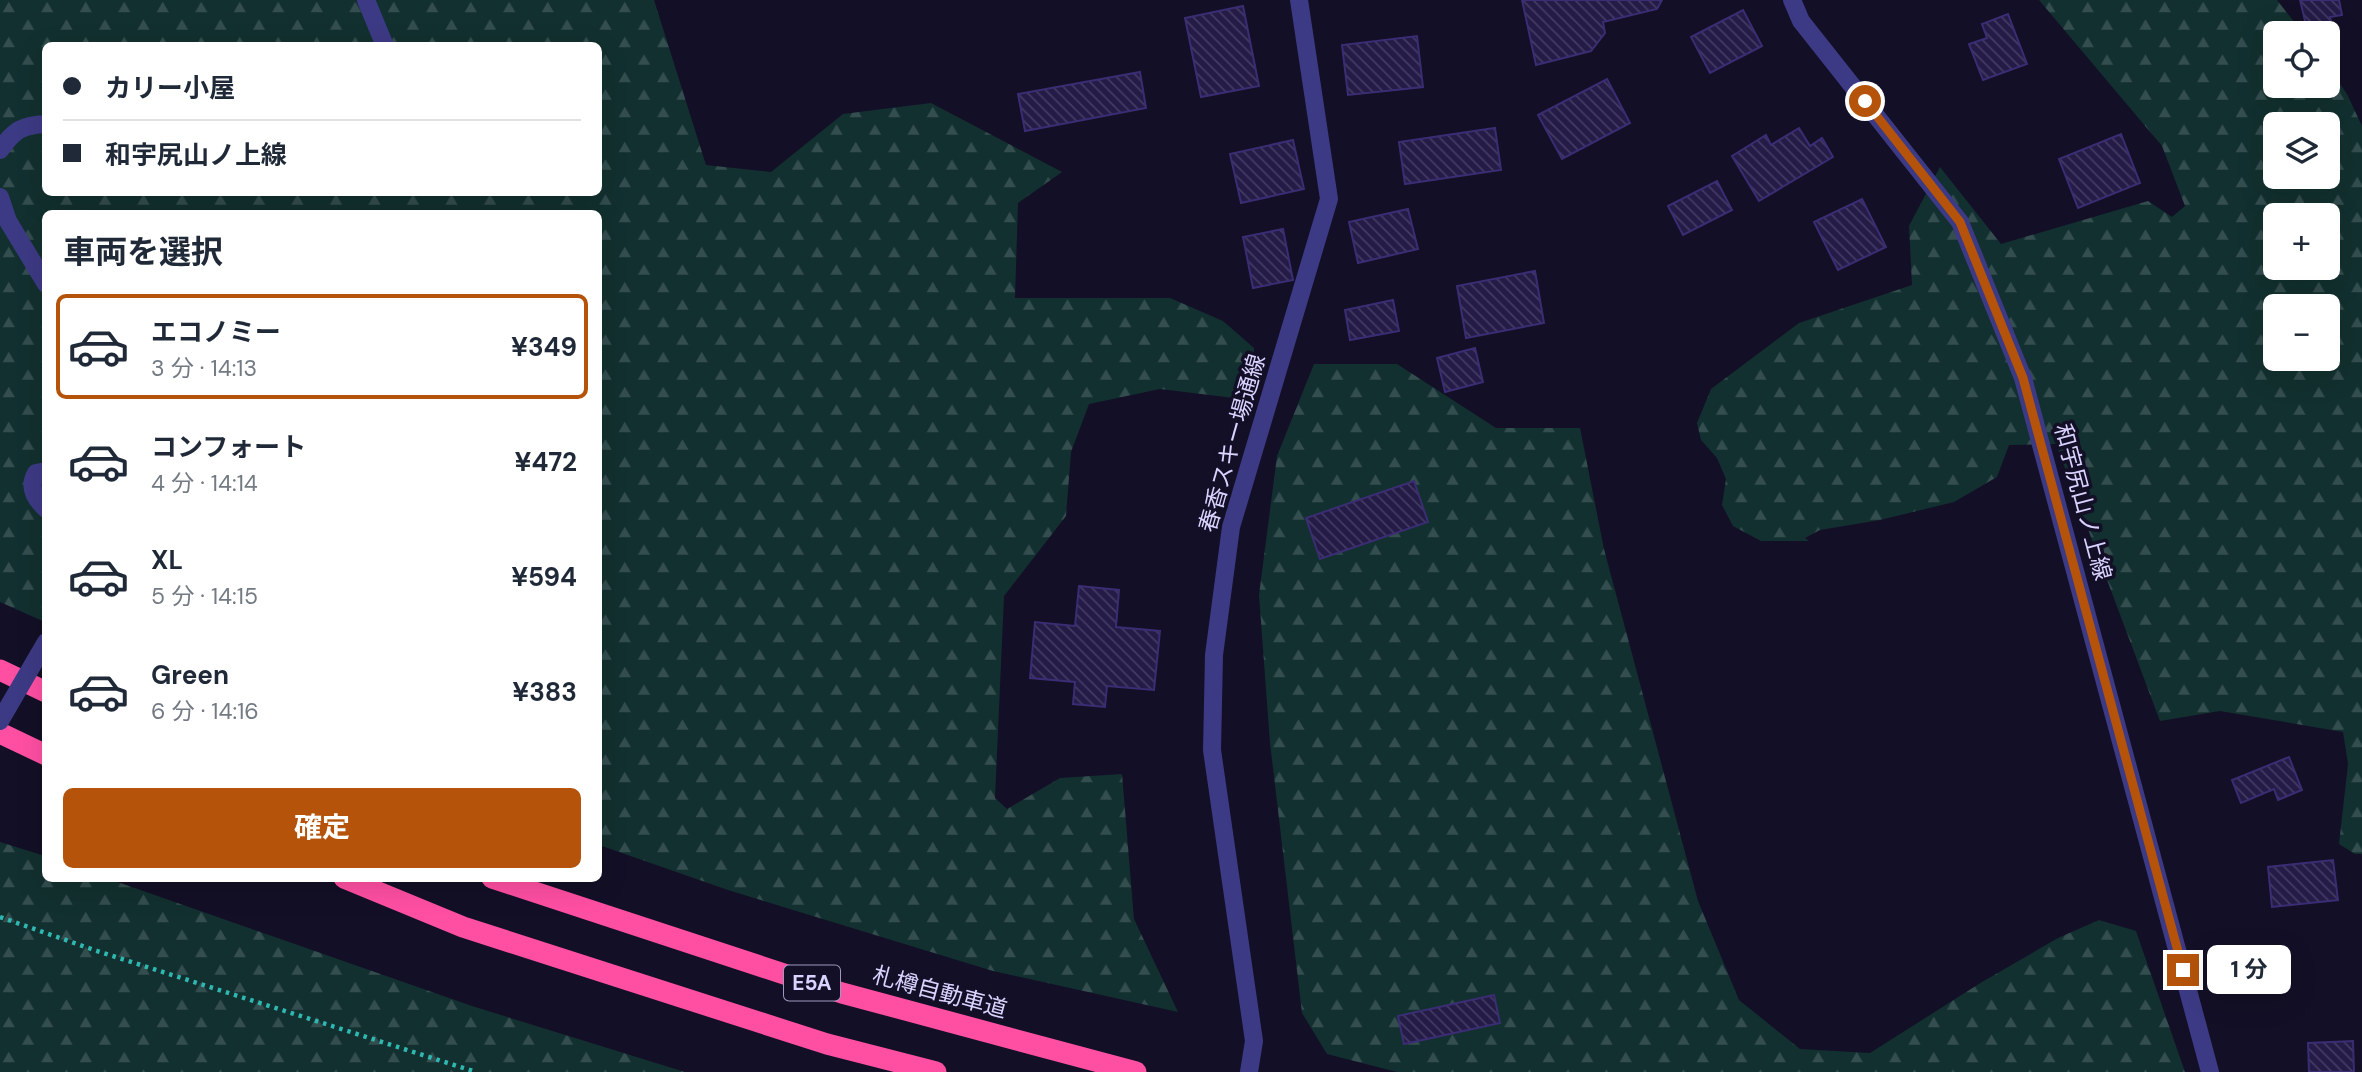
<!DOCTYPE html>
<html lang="ja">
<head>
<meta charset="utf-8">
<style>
  :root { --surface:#fff; --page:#f2f2f3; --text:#1f2937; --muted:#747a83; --line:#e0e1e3; --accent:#b45309 }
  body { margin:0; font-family:"DM Sans","Noto Sans JP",sans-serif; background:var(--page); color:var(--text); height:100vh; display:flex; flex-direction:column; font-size:26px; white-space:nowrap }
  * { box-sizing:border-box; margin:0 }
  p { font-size:23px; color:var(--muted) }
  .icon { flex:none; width:38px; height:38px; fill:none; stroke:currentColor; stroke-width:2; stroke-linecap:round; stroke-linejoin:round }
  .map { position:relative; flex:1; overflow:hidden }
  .drawer { position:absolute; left:42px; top:210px; width:560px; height:672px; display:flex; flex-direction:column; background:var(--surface); border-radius:10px; box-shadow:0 7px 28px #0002 }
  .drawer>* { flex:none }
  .top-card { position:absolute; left:42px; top:42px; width:560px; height:154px; border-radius:10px; box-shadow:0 7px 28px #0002; display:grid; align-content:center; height:154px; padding:0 21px; background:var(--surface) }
  .tools { position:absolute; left:2263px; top:21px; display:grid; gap:14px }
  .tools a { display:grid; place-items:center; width:77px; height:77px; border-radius:10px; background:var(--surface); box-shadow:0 7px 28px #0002; font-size:35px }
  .end { position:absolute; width:32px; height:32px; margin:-16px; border:9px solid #b45309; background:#fff; box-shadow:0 0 0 4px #fff }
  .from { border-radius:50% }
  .bubble { position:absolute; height:49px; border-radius:10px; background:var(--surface); box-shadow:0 7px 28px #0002; font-size:23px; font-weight:700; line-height:49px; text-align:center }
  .top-card b { display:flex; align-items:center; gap:24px; height:66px; font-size:26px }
  .top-card b+b { border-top:2px solid var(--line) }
  .top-card i { width:18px; height:18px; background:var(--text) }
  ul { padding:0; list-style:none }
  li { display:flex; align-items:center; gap:21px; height:105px; margin:0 14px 10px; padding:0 7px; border:4px solid transparent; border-radius:10px }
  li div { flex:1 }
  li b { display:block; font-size:26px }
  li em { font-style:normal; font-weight:700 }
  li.on { border-color:var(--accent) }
  li>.icon { width:63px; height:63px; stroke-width:1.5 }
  h2 { padding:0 21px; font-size:32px; line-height:84px }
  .primary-button { display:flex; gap:14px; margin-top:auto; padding:14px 21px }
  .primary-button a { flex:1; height:80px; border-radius:10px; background:var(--accent); color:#fff; font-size:28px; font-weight:700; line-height:80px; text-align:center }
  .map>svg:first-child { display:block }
  .forest { fill:url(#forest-firs); fill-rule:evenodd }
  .building { fill:url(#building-back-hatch); stroke:#3b2d73; stroke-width:2 }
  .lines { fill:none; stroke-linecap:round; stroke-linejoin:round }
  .path { stroke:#2fb8b0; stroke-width:4.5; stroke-dasharray:3.5 5; stroke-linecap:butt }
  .street { stroke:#3d3a85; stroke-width:18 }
  .highway { stroke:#ff4fa3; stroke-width:21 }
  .street-bridge { stroke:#3d3a85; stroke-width:18 }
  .route { stroke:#b45309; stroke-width:9 }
  .labels { text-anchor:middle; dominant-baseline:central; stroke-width:7; stroke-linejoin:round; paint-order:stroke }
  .shield { fill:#130f26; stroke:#9e99be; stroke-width:2 }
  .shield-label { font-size:21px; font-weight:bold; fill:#d9d4ff }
  .street-label { font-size:23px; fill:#d9d4ff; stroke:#130f26 }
</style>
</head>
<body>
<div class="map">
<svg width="2362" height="1072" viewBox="0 0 2362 1072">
  <defs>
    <pattern id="forest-firs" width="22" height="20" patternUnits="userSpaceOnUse" patternTransform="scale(1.75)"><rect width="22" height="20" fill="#12302f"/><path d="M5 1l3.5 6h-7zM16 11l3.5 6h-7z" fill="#344d4e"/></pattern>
    <pattern id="building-back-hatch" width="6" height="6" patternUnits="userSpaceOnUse" patternTransform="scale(1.75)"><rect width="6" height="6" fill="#241b47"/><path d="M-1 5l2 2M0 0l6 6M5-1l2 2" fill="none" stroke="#433b63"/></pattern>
  </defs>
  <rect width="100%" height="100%" fill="#130f26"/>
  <!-- forest -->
  <path class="forest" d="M0,0H654L706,165L771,172L843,114L931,103L1062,172L1018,203L1015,298H1170L1223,321L1254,348V377L1234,398L1160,389L1089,404L1071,452L1066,516L1004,596L995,798L1007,809L1060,778L1122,774L1134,919L1178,1012L993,971L728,890L599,845L598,214H46L45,622L0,602ZM46,46H598V192H46Z
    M2039,0H2277L2303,33H2275V86H2328V67L2347,94L2362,126V854H2355L2339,844L2348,764L2343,732L2220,711L2160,721L2056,444L2009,445L1997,477L1954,502L1880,520L1820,530L1805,538L1809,541H1761L1733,526L1722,505L1726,479L1717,458L1701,440L1697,423L1711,389L1799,323L1912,285L1909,226L1940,167L2001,244L2148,201L2172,217L2185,206L2162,146ZM2275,124H2328V177H2275ZM2275,215H2328V268H2275ZM2275,306H2328V359H2275Z
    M1314,364H1397L1496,428H1580L1604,549L1698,901L1739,1000L1800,1049L1870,1053L1982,982L2058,938L2099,920L2136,931L2185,1072H1397L1327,1054L1302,1013L1270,743L1259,595L1277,456Z
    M0,842L45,856L46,878L109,879L472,1006L685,1072H0Z"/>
  <!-- building -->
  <path class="building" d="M1522,0H1662L1657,9L1603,22L1605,33L1591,51L1536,65Z
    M2300,0H2339L2342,15L2330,17L2335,39L2328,41V33H2308Z
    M1243,6L1259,86L1201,97L1185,18Z
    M1743,10L1762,46L1710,73L1691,37Z
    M2008,14L2027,64L1983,80L1969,44L1987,38L1982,24Z
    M1417,36L1423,87L1348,95L1342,45Z
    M1140,72L1146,108L1025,131L1018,94Z
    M1607,79L1630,123L1562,159L1538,115Z
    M1495,128L1501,170L1405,184L1399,142Z
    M1799,128L1810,146L1822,138L1833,157L1759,201L1732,156L1766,135L1771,145Z
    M2121,134L2140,183L2078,208L2059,159Z
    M1293,140L1304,189L1241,203L1230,154Z
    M1717,181L1732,210L1683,235L1668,206Z
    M1862,199L1886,247L1838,270L1814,222Z
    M1408,209L1418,249L1358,263L1349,222Z
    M1283,229L1293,280L1253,288L1243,237Z
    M1535,271L1544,323L1466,338L1457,286Z
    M1393,300L1399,331L1350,340L1345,310Z
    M1475,348L1483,382L1445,392L1437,358Z
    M1414,481L1428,522L1320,559L1306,518Z
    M1079,586L1119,590L1116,627L1160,631L1154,690L1107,686L1105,707L1073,704L1075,682L1030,678L1035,622L1075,626Z
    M2289,757L2302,790L2278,800L2274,789L2241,803L2232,780Z
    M2333,860L2338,900L2272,907L2268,867Z
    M1494,995L1500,1023L1404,1044L1398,1016Z
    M2353,1041L2354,1072H2309L2308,1043Z"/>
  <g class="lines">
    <!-- path -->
    <path class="path" d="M0,917L97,951L476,1072"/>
    <!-- street -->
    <path class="street" d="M366,0L385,46
      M1792,0L1801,21L1960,222L2023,378L2210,1072
      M0,150C14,130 22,125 46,124
      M0,197L8,221L46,284
      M46,471L36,473C28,487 35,499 46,509
      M1249,1072L1254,1041L1212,750L1214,655L1231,527L1329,199L1299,0"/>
    <!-- highway -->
    <path class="highway" d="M0,670L46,692
      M0,733L46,755
      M344,878L463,927L827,1044L936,1072
      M492,878L842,993L1136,1072"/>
    <!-- street-bridge -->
    <path class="street-bridge" d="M0,721L46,642"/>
  </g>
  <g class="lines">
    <!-- route -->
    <path class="route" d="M1865,101L1960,222L2023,378L2183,970"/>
  </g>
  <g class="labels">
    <!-- shield labels -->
    <rect class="shield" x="784" y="965.5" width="56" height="35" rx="5"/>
    <g class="shield-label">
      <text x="812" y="983">E5A</text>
    </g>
    <!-- street labels -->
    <g class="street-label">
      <text transform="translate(1232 443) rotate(-74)">春香スキー場通線</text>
      <text transform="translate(2083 502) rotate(75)">和宇尻山ノ上線</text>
      <text transform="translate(940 992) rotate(15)">札樽自動車道</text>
    </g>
  </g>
</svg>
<div class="tools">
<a><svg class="icon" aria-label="locate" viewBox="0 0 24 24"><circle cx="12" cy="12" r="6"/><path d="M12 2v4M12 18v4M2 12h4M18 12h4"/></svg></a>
<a><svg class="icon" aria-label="layers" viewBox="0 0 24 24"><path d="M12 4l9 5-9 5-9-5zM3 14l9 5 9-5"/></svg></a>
<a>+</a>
<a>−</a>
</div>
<i class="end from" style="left:1865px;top:101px"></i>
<i class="end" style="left:2183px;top:970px"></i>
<div class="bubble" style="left:2207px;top:945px;width:84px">1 分</div>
<div class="top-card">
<b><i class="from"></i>カリー小屋</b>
<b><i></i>和宇尻山ノ上線</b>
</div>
<section class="drawer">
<h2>車両を選択</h2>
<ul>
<li class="on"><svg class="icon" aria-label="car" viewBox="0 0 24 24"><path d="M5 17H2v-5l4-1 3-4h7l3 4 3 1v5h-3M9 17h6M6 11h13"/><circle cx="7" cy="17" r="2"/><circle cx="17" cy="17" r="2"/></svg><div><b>エコノミー</b><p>3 分 · 14:13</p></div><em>¥349</em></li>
<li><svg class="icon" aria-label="car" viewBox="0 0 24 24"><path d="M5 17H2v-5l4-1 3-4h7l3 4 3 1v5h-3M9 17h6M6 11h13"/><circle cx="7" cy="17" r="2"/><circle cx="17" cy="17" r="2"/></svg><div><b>コンフォート</b><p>4 分 · 14:14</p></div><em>¥472</em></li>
<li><svg class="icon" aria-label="car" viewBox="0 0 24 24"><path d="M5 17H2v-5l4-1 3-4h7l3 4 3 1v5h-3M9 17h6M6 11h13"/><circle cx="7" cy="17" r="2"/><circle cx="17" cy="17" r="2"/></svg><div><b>XL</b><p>5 分 · 14:15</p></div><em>¥594</em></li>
<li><svg class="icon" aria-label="car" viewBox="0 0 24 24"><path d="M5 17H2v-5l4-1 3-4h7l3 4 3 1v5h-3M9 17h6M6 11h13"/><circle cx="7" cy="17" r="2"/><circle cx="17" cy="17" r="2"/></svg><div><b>Green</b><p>6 分 · 14:16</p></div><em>¥383</em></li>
</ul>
<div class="primary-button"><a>確定</a></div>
</section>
</div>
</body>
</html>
